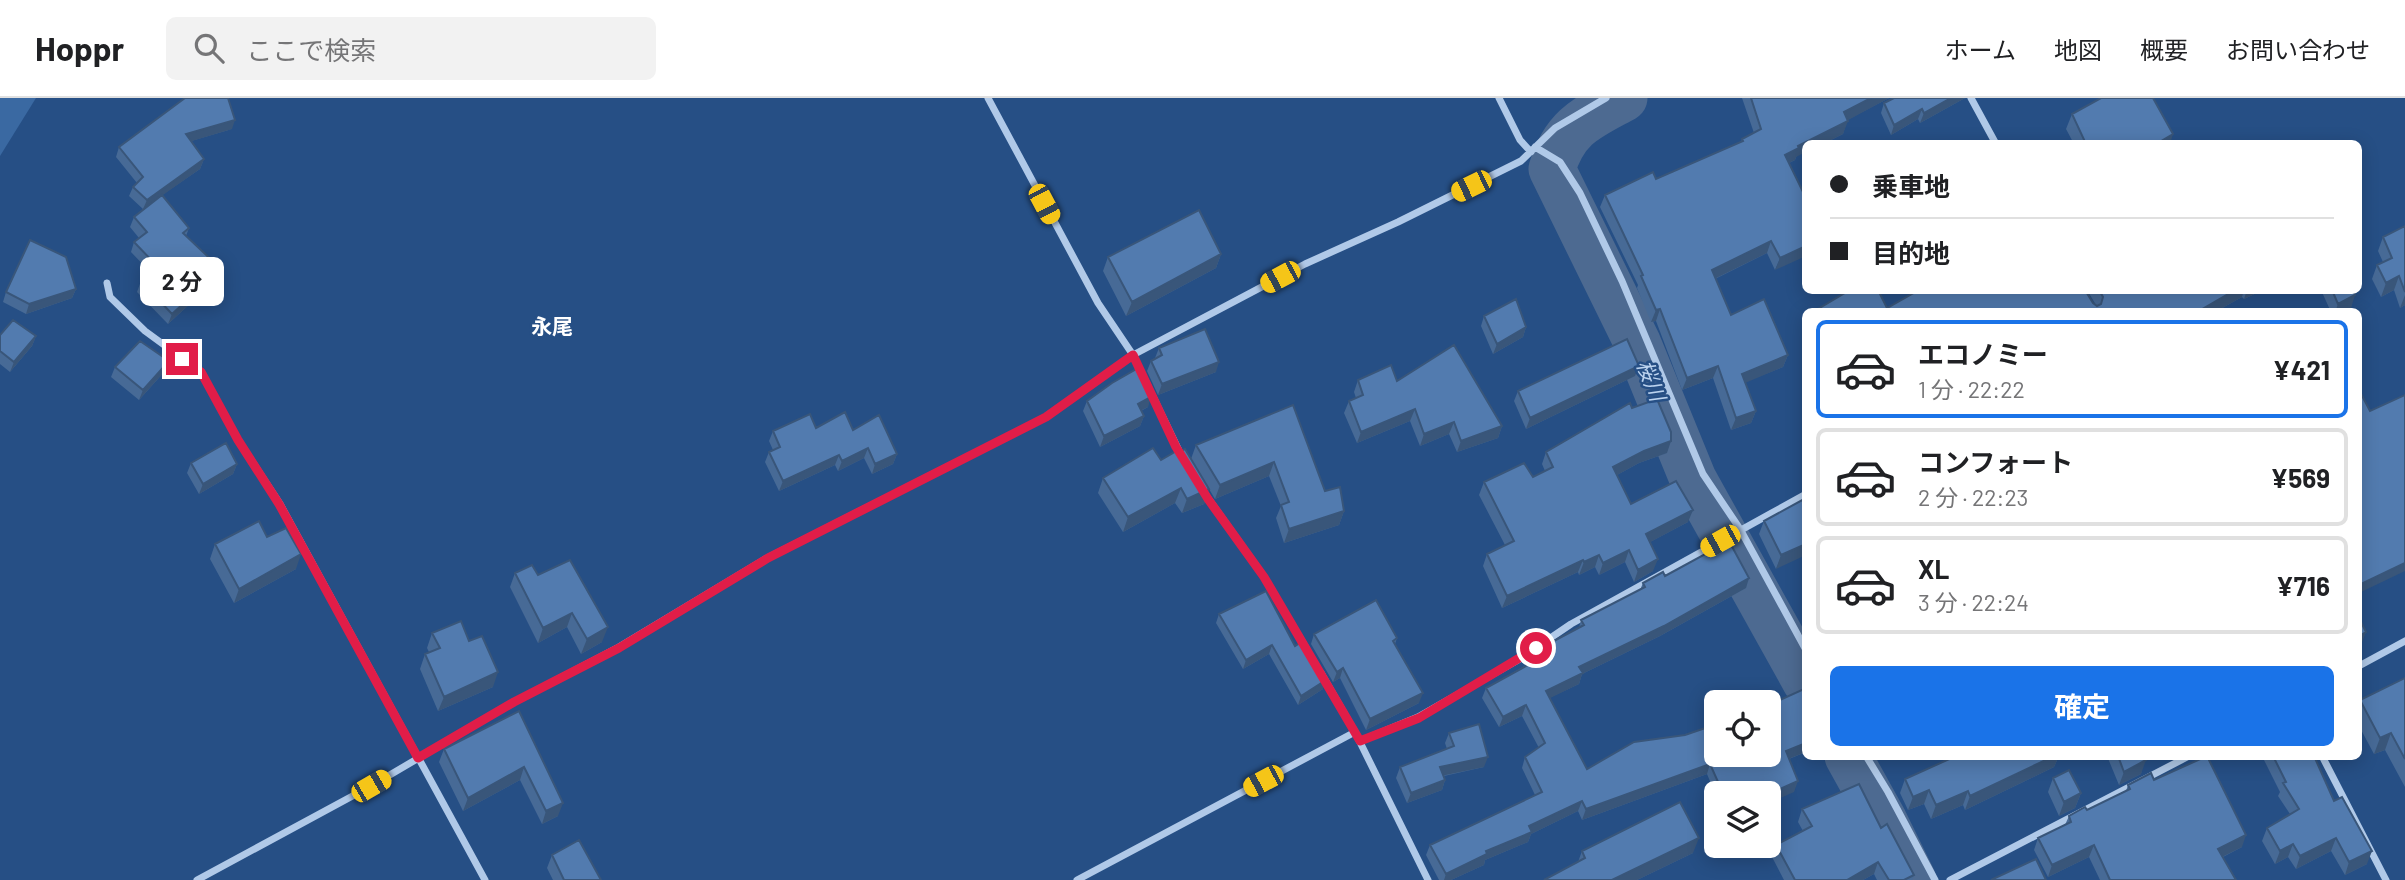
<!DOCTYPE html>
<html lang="ja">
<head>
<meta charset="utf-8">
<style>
  :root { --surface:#fff; --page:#f2f2f2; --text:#202124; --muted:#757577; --line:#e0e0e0; --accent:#1a73e8 }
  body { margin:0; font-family:Barlow,"Noto Sans JP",sans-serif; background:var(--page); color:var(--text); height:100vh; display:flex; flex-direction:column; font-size:26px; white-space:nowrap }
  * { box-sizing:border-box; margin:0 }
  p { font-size:23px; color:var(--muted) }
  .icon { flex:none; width:38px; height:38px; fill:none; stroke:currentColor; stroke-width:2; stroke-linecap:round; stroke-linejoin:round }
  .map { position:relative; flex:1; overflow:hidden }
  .sheet { position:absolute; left:1802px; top:210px; width:560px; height:452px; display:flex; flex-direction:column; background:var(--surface); border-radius:10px; box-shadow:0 4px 18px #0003 }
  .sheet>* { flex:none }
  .hud { position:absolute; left:1802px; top:42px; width:560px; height:154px; border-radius:10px; box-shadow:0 4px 18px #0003; display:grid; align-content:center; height:154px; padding:0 28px; background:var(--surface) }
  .buttons { position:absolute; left:1704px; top:592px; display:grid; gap:14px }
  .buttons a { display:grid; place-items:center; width:77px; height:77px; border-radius:10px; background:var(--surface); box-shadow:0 4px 18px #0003; font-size:35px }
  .end { position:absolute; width:32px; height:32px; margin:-16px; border:9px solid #e11d48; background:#fff; box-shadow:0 0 0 4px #fff }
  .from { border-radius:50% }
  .bubble { position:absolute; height:49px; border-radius:10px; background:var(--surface); box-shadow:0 4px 18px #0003; font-size:23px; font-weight:700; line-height:49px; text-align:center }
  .car { position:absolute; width:21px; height:42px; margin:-21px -10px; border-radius:9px; box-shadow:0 0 5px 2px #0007; background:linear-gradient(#f5c518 24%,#345 0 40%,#f5c518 0 76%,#345 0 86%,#f5c518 0) }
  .hud b { display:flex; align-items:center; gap:24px; height:66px; font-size:26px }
  .hud b+b { border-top:2px solid var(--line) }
  .hud i { width:18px; height:18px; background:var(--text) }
  ul { padding:12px 0 0; list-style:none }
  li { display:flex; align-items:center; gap:21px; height:98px; margin:0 14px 10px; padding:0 14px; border:4px solid var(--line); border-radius:10px }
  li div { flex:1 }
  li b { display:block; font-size:26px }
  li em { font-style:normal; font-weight:700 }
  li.on { border-color:var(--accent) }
  li>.icon { width:63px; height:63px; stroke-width:1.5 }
  .primary-button { display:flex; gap:14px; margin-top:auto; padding:14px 28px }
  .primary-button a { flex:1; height:80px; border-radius:10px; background:var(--accent); color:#fff; font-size:28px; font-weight:700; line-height:80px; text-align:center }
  header { display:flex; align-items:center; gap:42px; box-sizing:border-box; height:98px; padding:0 35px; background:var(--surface); border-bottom:2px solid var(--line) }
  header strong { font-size:33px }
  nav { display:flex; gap:38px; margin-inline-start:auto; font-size:24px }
  .search { width:490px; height:63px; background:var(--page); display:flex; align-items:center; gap:18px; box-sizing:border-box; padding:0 24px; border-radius:10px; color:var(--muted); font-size:26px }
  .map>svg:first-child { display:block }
  .green { fill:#3a69a2 }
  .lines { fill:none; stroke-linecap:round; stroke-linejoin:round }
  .river { stroke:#4d6a91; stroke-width:47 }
  .minor { stroke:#b0c9e8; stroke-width:7 }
  .wall { fill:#476a96 }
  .shaded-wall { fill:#39567a }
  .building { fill:#527baf; stroke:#39567a; stroke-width:2 }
  .route { stroke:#e11d48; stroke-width:9 }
  .labels { text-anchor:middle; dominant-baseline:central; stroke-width:5; stroke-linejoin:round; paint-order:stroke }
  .neighbourhood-label { font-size:21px; font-weight:bold; fill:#fff; stroke:#264f85 }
  .water-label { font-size:21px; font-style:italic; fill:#bcd3ef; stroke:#264f85 }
</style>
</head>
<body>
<header>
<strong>Hoppr</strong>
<div class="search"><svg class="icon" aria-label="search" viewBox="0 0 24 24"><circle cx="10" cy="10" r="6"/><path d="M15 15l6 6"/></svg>ここで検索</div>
<nav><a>ホーム</a><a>地図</a><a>概要</a><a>お問い合わせ</a></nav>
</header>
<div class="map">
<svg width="2405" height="782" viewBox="0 0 2405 782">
  <rect width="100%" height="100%" fill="#264f85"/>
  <!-- green -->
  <path class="green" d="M0,0H36L0,58Z"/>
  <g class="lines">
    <!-- river -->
    <path class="river" d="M1624,0C1587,20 1565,28 1552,71L1637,244L1693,381L1806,584
      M1848,658L1884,723L1913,782"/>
    <!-- minor -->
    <path class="minor" d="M988,0L1098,205L1133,257L1182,359
      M1499,0L1520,42L1531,54
      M1971,0L1996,46
      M1535,49L1560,64L1580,95L1622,183L1703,376L1740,431L1806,552
      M107,185L110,199L145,233L201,274L238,342L280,406L485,782
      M1203,393L1264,479L1306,550
      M2359,568L2405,543
      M1321,575L1355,634L1428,782
      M1360,643L1418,619L1518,562L1571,526L1806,396
      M1866,658L1888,694L1935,782
      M2322,658L2386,782
      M197,782L371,688L514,604L619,549L767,460L1046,319L1133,257L1305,166L1398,124L1521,63L1555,30L1606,0
      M1077,782L1355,634
      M1950,782L2189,658"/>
  </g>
  <!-- wall -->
  <path class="wall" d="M1742,0H1889L1847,22L1843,36L1823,46H1806L1796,59L1795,62L1789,65L1806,100L1775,172L1767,155L1715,181L1731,217L1788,257L1783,269L1745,284L1756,313L1751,325L1731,332L1713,280L1682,292L1656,223L1651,224L1637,190L1638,187L1600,109L1605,97L1656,81L1741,44L1742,41L1754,35Z
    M1965,0L1920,25L1918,21L1891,37L1881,15L1884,5Z
    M2072,16L2170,46H2074L2066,31Z
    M232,31L191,43L204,61L200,71L162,97L189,130L186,138L221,171L217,181L168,226L137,194L141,183L151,175L131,154L134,144L139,140L130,129L134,119L143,111L129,98L133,89L137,85L116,59L119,49Z
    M2405,128V207L2400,210L2394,192L2381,199L2372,181L2377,167L2383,164L2378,153L2383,139Z
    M1221,156L1216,170L1126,218L1103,173L1108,159Z
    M76,191L72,200L26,216L3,204L6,194Z
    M2087,192H2263L2244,201L2242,199L2215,214L1887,210L2093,205L2096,207Z
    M2321,192H2353L2351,210L2343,214H2331Z
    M1484,218L1526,229L1523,239L1493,256L1481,228Z
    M0,237L36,238L32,248L10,274L0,266Z
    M1159,250L1216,274L1158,297L1147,273L1151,263L1155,260Z
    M115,269L165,273L139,302L111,279Z
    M1635,278L1526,331L1514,303L1518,293Z
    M1358,282L1397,283L1502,328L1498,340L1457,354L1449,336L1420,348L1410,323L1357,345L1344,315L1349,303L1356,300L1354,294Z
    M1149,295L1148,309L1141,313L1144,318L1140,328L1100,349L1083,313L1087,303Z
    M1293,307L1325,393L1344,413L1339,427L1284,445L1276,420L1281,408L1269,378L1215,401L1194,366L1209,391L1204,406L1182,415L1175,405L1123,434L1098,395L1103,380L1161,362L1181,353L1191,361L1196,347Z
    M816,330L853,332L897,356L893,366L872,376L864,360L838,373L835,367L779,393L765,364L769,354L773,352L769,343L773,333Z
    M1546,354L1667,355L1639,365L1617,377L1631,406L1688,424L1650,444L1653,473L1634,484L1625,464L1599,477L1595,469L1579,477L1578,474L1502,510L1483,468L1487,456L1505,447L1479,397L1484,384L1533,379L1545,373L1542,366Z
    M191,365L237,366L233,376L199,396L187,375Z
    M1806,400L1776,471L1759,436L1764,423Z
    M267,439L296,471L234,505L210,461L215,446Z
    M515,475L538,477L602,544L581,556L567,529L538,545L510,489Z
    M1665,478L1749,480L1746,490L1660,538L1582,576L1579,586L1549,600L1587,671L1717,656L1806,594V654L1789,661L1794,694L1717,695V700L1707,676L1582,722L1578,713L1531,736L1528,744L1485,762L1484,767L1451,782H1439L1426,757L1430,747L1535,697L1522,670L1525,659L1539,650L1522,618L1499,629L1482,600L1486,590L1530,565L1533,554L1579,530L1581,522L1640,492L1643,485Z
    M1219,516L1295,548L1323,591L1298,607L1269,556L1243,571L1216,525Z
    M432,535L493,589L438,613L420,571L425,556L429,554L427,550Z
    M1314,536L1397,540L1395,546L1419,605L1366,632L1340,580L1333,584L1311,546Z
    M2405,580V689L2385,652L2374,656L2359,628V605L2360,602Z
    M519,613L558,718L542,726L520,682L463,713L439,664L444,651Z
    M1449,635L1484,669L1444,678L1445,682L1442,692L1407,705L1396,680L1400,669L1447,651L1445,645Z
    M1956,658H2062L2058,660L2054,669L1965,712L1963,707L1931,721L1924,706L1908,712L1900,695L1905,681Z
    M2107,658H2145L2141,676L2119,687Z
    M2254,658H2317L2316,662L2334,703L2367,766L2345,777L2331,753L2296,771L2288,759L2275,766L2262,743L2267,730L2290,716L2278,698L2280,694L2262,658L2256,661Z
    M2053,680L2081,695L2075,710L2059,718L2048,694Z
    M2154,682L2242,749L2223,759L2236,782H2100L2089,759L2048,779L2034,752L2038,740L2065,727L2069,718L2087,712L2126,693L2128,687Z
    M1802,711L1881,730L1914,777L1912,782H1877L1874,776L1863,782H1784L1772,759L1776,747L1803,733L1798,724Z
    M1582,753L1693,755L1637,782H1544L1578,764Z
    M552,757L601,782H553L547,770Z"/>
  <!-- shaded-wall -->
  <path class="shaded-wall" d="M1871,0H1889L1839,27L1844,14Z
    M1951,0H1965L1920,25L1924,15Z
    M1922,11L1918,21L1891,37L1894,27Z
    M235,22L232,31L182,46L186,36Z
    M1848,23L1843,36L1823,46H1806V54L1796,59L1795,62L1780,69L1785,57L1798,48Z
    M2173,36L2170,46H2156Z
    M204,61L200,71L143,111L147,102Z
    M1771,143L1767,155L1708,184L1712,172Z
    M1806,148V158L1775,172L1780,160Z
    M1221,156L1216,170L1126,218L1132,204Z
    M221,171L217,181L168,226L172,216Z
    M2399,178L2394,192L2381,199L2386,185Z
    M76,191L72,200L26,216L29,206Z
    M2235,192H2244L2242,199L2215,214H2197Z
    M2247,192H2263L2244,201Z
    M2355,197L2351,210L2343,214H2335L2338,206Z
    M2405,197V207L2400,210Z
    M1660,211L1656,223L1651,224L1656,212Z
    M1526,229L1523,239L1493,256L1497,246Z
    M36,238L32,248L10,274L14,264Z
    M1788,257L1783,269L1738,288L1742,276Z
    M169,263L165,273L139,302L143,292Z
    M1219,264L1216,274L1158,297L1162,286Z
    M1639,268L1635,278L1526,331L1530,320Z
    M1718,268L1713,280L1682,292L1687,280Z
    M1151,299L1148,309L1134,316L1138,306Z
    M1415,311L1410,323L1357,345L1361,334Z
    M1756,313L1751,325L1731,332L1736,320Z
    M1144,318L1140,328L1100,349L1104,338Z
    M1454,324L1449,336L1420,348L1424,336Z
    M1502,328L1498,340L1457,354L1461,343Z
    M1671,343L1667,355L1639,365L1608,382L1613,369L1644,353Z
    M868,350L864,360L838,373L842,363Z
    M897,356L893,366L872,376L875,366Z
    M839,357L835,367L779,393L783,383Z
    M1274,364L1269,378L1215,401L1220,387Z
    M237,366L233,376L199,396L203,386Z
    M1181,390L1175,405L1123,434L1128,419Z
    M1209,391L1204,406L1182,415L1187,401Z
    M1693,412L1688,424L1641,449L1646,436Z
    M1344,413L1339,427L1284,445L1289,431Z
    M1806,446V457L1776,471L1781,457Z
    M1629,452L1625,464L1599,477L1603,465Z
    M301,456L296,471L234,505L239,491Z
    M1599,457L1595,469L1579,477L1584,464Z
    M1658,461L1653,473L1634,484L1638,472Z
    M1583,462L1578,474L1502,510L1507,498Z
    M2405,465V473L2359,495V487Z
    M1749,480L1746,490L1660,538L1582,576L1579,586L1542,604L1546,593L1579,569Z
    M572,515L567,529L538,545L543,530Z
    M608,529L602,544L581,556L587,541Z
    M2366,534L2361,547L2359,548V538Z
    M1272,547L1269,556L1243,571L1246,562Z
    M1343,570L1340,580L1333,584L1337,574Z
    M498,574L493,589L438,613L444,599Z
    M1326,582L1323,591L1298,607L1301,598Z
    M1423,595L1419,605L1366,632L1370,621Z
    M1526,607L1522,618L1499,629L1503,619Z
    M2391,635L2385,652L2374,656L2380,640Z
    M1806,645V654L1783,663L1786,653Z
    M2053,658H2062L2058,660L2054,669L1965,712L1970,698Z
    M1488,659L1484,669L1436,679L1440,669Z
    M2146,662L2141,676L2119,687L2124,674Z
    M1710,666L1707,676L1582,722L1586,711Z
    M524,669L520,682L463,713L468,700Z
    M1445,682L1442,692L1407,705L1411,695Z
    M1798,683L1794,694L1769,705V696Z
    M1929,692L1924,706L1908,712L1913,699Z
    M1968,693L1963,707L1931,721L1936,707Z
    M2081,695L2075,710L2059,718L2064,704Z
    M1582,703L1578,713L1531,736L1528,744L1485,762L1484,767L1451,782H1444L1446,776L1486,753L1529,728Z
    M563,705L558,718L542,726L546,713Z
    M2246,737L2242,749L2214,763L2218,751Z
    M1699,740L1693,755L1637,782H1612Z
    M2336,740L2331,753L2296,771L2300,758Z
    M2293,746L2288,759L2275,766L2280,753Z
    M2094,747L2089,759L2048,779L2052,767Z
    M2372,753L2367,766L2345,777L2349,764Z
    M1878,764L1874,776L1863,782H1847Z"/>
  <!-- building -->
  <path class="building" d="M185,0H228L235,22L186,36L204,61L147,102L133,89L143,79L119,49Z
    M1751,0H1871L1844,14L1848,23L1798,48L1799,50L1785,57L1806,100V148L1780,160L1771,143L1712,172L1731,217L1764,201L1788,257L1742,276L1756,313L1736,320L1718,268L1687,280L1660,211L1656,212L1641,178L1643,177L1605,97L1653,74L1656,81L1743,43L1742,41L1761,31Z
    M1894,0H1951L1924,15L1922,11L1894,27L1884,5Z
    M2101,0H2153L2173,36L2156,46H2086L2072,16Z
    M162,97L189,130L183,135L221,171L172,216L141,183L158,169L134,144L147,134L134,119Z
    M1199,112L1221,156L1132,204L1108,159Z
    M2405,128V194L2399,178L2386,185L2377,167L2392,160L2383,139Z
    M30,142L66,159L76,191L29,206L6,194Z
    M1850,192H1878L1887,210L1919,192H2085L2093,205L2097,208L2101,206L2103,199L2099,192H2235L2197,214H1813Z
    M2332,192H2353L2355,197L2338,206Z
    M1516,201L1526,229L1497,246L1484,218Z
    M13,222L36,238L14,264L0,253V237Z
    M1205,231L1219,264L1162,286L1151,263L1162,257L1159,250Z
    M1627,241L1639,268L1530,320L1518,293Z
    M140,243L169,263L143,292L115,269Z
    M1454,247L1502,328L1461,343L1454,324L1424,336L1415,311L1361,334L1349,303L1363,297L1358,282L1391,267L1397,283Z
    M1140,269L1151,291L1147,292L1151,299L1138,306L1144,318L1104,338L1087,303L1112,285Z
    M2359,292L2370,313L2405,297V465L2359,487Z
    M1657,301L1671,334V343L1644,353L1613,369L1631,406L1676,383L1693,412L1646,436L1658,461L1638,472L1629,452L1603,465L1599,457L1584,464L1583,462L1507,498L1487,456L1514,443L1484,384L1524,365L1533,379L1553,369L1546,354L1630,305L1632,310Z
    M1293,307L1325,393L1340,389L1344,413L1289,431L1281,407L1289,404L1274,364L1220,387L1196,347Z
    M845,314L853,332L879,317L897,356L875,366L868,350L842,363L839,357L783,383L769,354L780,349L773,333L810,316L816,330Z
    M226,345L237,366L203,386L191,365Z
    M1153,350L1161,362L1180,351L1181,353L1185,351L1209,391L1187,401L1181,390L1128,419L1103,380Z
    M1806,400V446L1781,457L1764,423Z
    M259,423L267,439L286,430L301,456L239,491L215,446Z
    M1729,443L1749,480L1664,528L1579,569L1583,575L1546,593L1587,671L1634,644L1685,637L1717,626V656H1769V607L1804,591L1806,594V645L1786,653L1798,683L1769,696V695H1723L1710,666L1586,711L1582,703L1529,728L1532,734L1486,753L1487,756L1446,776L1430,747L1542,694L1525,659L1545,645L1526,607L1503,619L1486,590L1537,562L1533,554L1584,527L1581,522L1645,489L1643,485L1663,474L1665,478Z
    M570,462L608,529L587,541L572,515L543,530L515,475L532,467L538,477Z
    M1266,493L1295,548L1303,543L1326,582L1301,598L1272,547L1246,562L1219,516Z
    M1376,502L1397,540L1393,543L1423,595L1370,621L1343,570L1337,574L1314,536Z
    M2359,520L2366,534L2359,538Z
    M461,523L469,543L482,538L498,574L444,599L425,556L440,550L432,535Z
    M2405,580V661L2391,635L2380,640L2360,602Z
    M519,613L563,705L546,713L524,669L468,700L444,651Z
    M1479,626L1488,659L1440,669L1445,682L1411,695L1400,669L1454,648L1449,635Z
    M1956,658H2054L1970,698L1968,693L1936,707L1929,692L1913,699L1905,681Z
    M2118,658H2145L2146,662L2124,674Z
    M2207,658L2246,737L2218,751L2236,782H2110L2094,747L2052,767L2038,740L2071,724L2069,718L2085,709L2087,712L2130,691L2128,687L2151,675L2154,682Z
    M2273,658H2314L2334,703L2342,699L2372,753L2349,764L2336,740L2300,758L2293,746L2280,753L2267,730L2299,711L2283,685L2286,684Z
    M2069,672L2081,695L2064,704L2053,680Z
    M1859,686L1881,730L1887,726L1914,777L1904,782H1889L1878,764L1847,782H1795L1776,747L1812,728L1802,711Z
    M1680,704L1699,740L1612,782H1544L1585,760L1582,753Z
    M579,742L601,782H564L552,757Z
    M2036,761L2046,782H1991Z"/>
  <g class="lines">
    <!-- route -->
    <path class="route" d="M182,261L201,274L238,342L279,406L418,660L514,604L619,550L768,460L1046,319L1133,257L1176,349L1208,401L1264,479L1360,643L1419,620L1536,550"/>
  </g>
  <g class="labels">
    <!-- neighbourhood labels -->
    <g class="neighbourhood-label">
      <text x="552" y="227">永尾</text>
    </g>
    <!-- water labels -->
    <g class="water-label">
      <text transform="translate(1652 282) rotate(68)">桜川</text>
    </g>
  </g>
</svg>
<div class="buttons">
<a><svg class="icon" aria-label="locate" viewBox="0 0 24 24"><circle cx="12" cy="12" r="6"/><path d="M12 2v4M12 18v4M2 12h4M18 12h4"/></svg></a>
<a><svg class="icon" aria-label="layers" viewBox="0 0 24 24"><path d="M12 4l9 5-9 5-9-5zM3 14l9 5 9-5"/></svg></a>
</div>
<i class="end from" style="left:1536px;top:550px"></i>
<i class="end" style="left:182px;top:261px"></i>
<div class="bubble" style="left:140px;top:159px;width:84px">2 分</div>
<i class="car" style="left:1471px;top:88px;rotate:244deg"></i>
<i class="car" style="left:1044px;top:106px;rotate:152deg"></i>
<i class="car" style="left:1280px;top:179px;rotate:242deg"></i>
<i class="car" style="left:1720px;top:443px;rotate:241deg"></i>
<i class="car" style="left:1263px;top:683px;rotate:242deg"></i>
<i class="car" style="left:371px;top:688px;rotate:60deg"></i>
<div class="hud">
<b><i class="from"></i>乗車地</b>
<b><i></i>目的地</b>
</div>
<section class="sheet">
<ul>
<li class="on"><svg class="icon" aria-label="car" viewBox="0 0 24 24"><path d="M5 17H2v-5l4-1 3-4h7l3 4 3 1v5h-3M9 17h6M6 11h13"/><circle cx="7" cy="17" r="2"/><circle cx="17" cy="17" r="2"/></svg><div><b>エコノミー</b><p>1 分 · 22:22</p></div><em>¥421</em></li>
<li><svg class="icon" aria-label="car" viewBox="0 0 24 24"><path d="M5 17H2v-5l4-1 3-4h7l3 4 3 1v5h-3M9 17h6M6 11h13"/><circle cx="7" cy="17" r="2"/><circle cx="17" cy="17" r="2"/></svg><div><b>コンフォート</b><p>2 分 · 22:23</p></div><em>¥569</em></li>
<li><svg class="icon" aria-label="car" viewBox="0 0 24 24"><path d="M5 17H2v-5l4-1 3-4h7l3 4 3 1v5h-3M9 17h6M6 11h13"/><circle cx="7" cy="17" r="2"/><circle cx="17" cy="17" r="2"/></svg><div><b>XL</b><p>3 分 · 22:24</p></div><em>¥716</em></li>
</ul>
<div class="primary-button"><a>確定</a></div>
</section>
</div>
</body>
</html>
